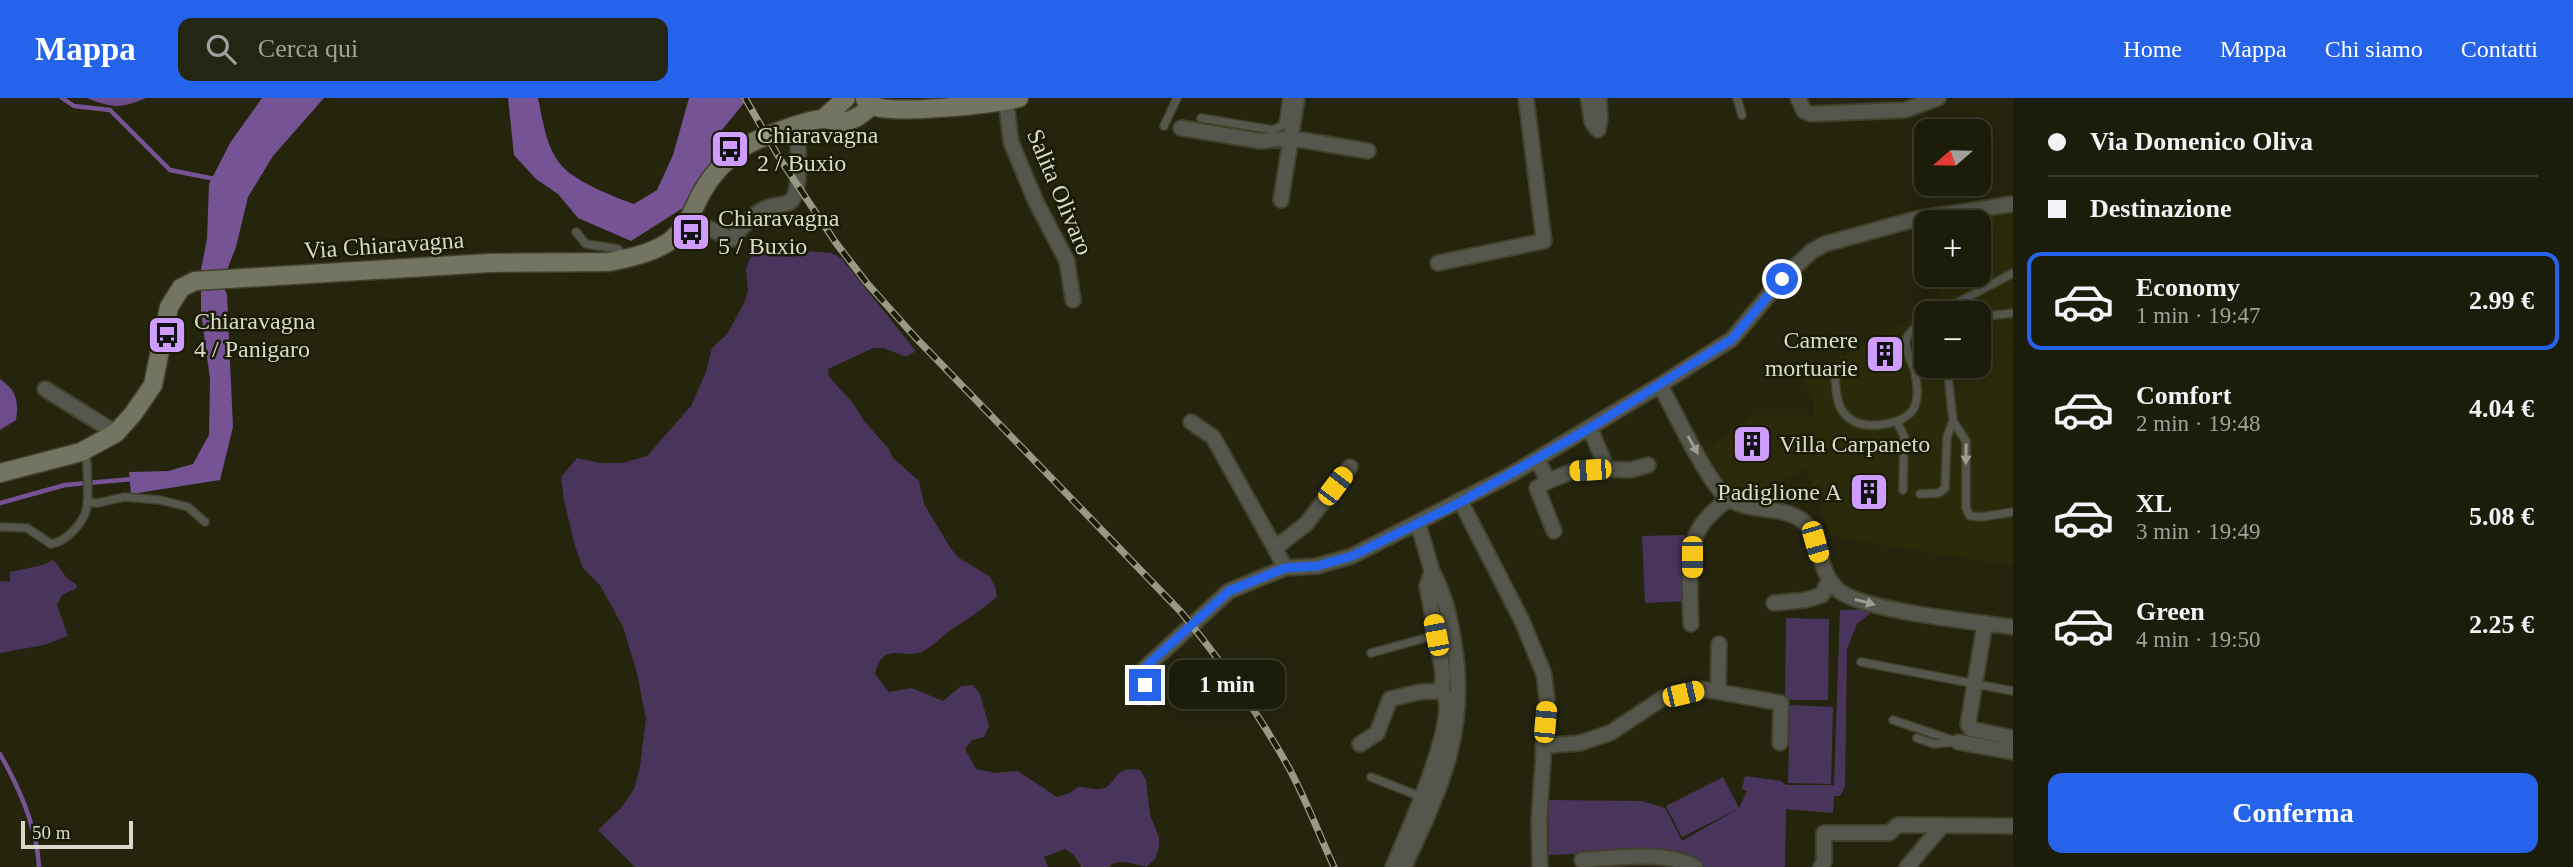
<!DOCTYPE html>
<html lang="it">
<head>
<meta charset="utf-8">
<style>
  :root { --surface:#1c1c0a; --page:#252513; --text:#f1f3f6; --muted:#a0a19c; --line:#3a3a2b; --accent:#2563eb }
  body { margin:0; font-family:Georgia,serif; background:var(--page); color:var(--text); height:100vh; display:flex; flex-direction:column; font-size:26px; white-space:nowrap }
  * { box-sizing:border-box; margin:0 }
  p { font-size:23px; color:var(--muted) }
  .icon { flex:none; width:38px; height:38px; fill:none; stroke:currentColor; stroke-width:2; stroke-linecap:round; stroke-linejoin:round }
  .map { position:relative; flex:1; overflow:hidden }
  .details { display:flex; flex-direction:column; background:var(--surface); width:560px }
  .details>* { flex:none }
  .top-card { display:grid; align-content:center; height:154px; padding:0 35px; background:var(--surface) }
  .needle { width:46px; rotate:250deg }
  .buttons { position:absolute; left:1914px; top:21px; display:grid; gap:14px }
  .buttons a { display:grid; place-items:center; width:77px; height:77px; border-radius:14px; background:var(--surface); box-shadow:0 4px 18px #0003,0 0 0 2px var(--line); font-size:35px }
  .scale { position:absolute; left:21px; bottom:18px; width:112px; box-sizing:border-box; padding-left:7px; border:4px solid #d8d9cb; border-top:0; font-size:19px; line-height:24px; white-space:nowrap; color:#d8d9cb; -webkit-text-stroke:5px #1b1c05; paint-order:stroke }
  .end { position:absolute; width:32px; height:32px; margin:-16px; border:9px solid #2563eb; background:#fff; box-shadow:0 0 0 4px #fff }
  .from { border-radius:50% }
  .bubble { position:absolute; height:49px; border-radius:14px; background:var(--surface); box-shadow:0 4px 18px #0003,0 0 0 2px var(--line); font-size:23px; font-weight:600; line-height:49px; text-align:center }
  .car { position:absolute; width:21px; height:42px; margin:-21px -10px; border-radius:9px; box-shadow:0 0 5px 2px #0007; background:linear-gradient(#f5c518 24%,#345 0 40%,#f5c518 0 76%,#345 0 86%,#f5c518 0) }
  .top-card b { display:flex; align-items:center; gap:24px; height:66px; font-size:26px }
  .top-card b+b { border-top:2px solid var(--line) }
  .top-card i { width:18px; height:18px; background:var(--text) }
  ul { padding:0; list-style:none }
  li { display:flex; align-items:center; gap:21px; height:98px; margin:0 14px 10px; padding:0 21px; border:4px solid transparent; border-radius:14px }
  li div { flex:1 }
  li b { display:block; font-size:26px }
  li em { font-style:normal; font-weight:600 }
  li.on { border-color:var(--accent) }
  li>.icon { width:63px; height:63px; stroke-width:1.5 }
  .cta { display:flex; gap:14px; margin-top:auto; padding:14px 35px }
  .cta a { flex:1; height:80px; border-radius:14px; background:var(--accent); color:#fff; font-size:28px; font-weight:600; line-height:80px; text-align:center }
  header { display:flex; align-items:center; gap:42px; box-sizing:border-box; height:98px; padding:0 35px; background:var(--accent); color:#fff }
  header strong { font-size:33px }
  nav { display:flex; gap:38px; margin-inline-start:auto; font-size:24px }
  .search { width:490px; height:63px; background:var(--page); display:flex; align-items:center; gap:18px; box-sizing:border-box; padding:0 24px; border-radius:14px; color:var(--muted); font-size:26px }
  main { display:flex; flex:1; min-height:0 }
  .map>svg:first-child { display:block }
  .built { fill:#2b2b0b; fill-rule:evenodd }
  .green { fill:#49355c }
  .forest { fill:#6d4b8b }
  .water { fill:#755394 }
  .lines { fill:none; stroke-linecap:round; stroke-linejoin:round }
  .stream { stroke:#755394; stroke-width:4.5 }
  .lane-casing { stroke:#42422c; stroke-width:10 }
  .street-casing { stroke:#42422c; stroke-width:18 }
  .secondary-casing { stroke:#42422c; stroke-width:21 }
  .lane { stroke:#56574c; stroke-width:7 }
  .street { stroke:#56574c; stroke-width:14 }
  .secondary { stroke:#737462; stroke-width:18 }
  .rail-casing { stroke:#998; stroke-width:7 }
  .rail { stroke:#1b1c05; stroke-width:4.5; stroke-dasharray:13; stroke-linecap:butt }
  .oneway { fill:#9e9e92 }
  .route { stroke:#2563eb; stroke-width:9 }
  .labels { text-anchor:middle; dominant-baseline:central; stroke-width:5; stroke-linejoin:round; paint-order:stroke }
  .poi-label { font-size:24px; fill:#d8d9cb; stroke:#1b1c05; text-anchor:start }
  .street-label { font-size:24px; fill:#d8d9cb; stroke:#1b1c05 }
</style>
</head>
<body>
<header>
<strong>Mappa</strong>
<div class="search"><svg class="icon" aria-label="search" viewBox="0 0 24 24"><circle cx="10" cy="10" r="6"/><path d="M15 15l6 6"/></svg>Cerca qui</div>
<nav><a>Home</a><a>Mappa</a><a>Chi siamo</a><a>Contatti</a></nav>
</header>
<main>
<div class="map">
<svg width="2013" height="769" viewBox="0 0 2013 769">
  <rect width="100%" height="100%" fill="#25250e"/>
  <!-- built -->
  <path class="built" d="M2013,113V468L1830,438L1806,370L1748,405L1723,381L1705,352L1753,317H1815L1812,300L1803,281L1943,204L1933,177H1979V124H1938ZM1927,215H1979V268H1927Z
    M1927,126V159L1915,128Z"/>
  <!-- green -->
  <path class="green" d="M779,151L831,155L841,160L916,253L906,259L884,250H873L828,271L829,279L852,304L864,323L888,350L893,360L919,383L924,406L951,451L959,460L989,478L995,488L997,499C981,512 965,523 948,534C940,540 931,550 922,554C900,561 883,543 875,576L889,594L912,590L943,603L961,588L973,587L980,596L989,628L984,639L972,642L965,651L976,671L995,675L1018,673L1057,699L1068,696L1078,689C1084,689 1095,692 1101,691C1120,686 1110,667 1140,672L1146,682L1150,717L1159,739V750L1155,761L1146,769C1134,767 1119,759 1109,769H1081L1074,757L1065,751L1044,759L1048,769H635L598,732L621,710L634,691L640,669L646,621L637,575L623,529L600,487L583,470L575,448L564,402L561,379L577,360L600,365H623L647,358L691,308L706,274L712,250L727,236L744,205L748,193L746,170L751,159L760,153Z
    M1685,437L1688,503L1645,505L1642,438Z
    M53,462C63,471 63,480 76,486L77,490L62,497L57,507L68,538L44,547L0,555V483L10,484V474L43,467Z
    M1876,511L1857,526L1847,551L1845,689L1840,698H1834L1833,715L1786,711L1785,769H1703L1696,760L1685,757L1598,755L1549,757L1548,702L1642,703L1665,710L1682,743L1738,711L1682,739L1666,708L1723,679L1739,710L1747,693L1742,691L1745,678L1781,683L1786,687H1834L1840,512Z
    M1786,520L1829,521L1828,602H1785Z
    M1790,607L1833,609L1831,686L1788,685Z"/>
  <!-- forest -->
  <path class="forest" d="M86,0H146C120,11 113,10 86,0Z
    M0,281C16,292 19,302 16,322L0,332Z"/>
  <!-- water -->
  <path class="water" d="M262,0H324L273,58L248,99L236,149L222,185L227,197L233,329L220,382L131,396L129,374L168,373L193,366L209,337L210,281L201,214V172L207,141L209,86L230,45Z
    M508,0H538C543,23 546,49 561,67C574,83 614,99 634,106L657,92L673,57L689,0H748L717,38L710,65L683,110L631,143L578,120L558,96L536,81L514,57Z"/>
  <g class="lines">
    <!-- stream -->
    <path class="stream" d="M62,0L74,8L110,12L170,72L215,81
      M0,405L65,387L133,381
      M0,656C20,691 37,729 39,769"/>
    <!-- lane casing -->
    <g class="lane-casing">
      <path id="lane" d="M1737,0L1742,17
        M1201,20L1273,32L1283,27L1287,0
        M1164,28L1177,0
        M576,134L586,146L618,151L625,160
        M1938,215L2013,175
        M1979,219L2013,215
        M1947,268L1953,323L1966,343V410L1970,418L1981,419L2013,414
        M1835,278C1836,291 1836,305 1844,315C1852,326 1865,328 1878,327C1915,323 1923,307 1914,271C1911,263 1906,254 1906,245C1906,234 1918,228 1927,222
        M1897,324L1904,338L1903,392
        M1920,396L1939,395L1945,390L1947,339L1953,323
        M87,404L98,405L124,399L160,402L188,409L205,424
        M0,429L27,430L51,446C66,444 85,424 87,408C89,390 87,370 86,352
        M1371,555L1436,537
        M1861,564L2013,593
        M1893,622L1958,644
        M1917,640L1934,646L1954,644
        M1371,679L1414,696"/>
    </g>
    <!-- street casing -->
    <g class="street-casing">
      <path id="street" d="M1588,0L1592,24L1598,32L1600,20L1599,0
        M1798,0L1804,13L1811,16L1905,12L1938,0
        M1006,3L1011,44L1036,104L1067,163L1073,202
        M1181,30L1261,43L1290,40L1368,53
        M1281,102L1297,0
        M688,122L722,136
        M732,141C743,129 752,115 769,109C775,107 785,107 790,104C803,94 798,44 796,29
        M1438,165L1544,143L1526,0
        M1660,287C1674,312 1709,388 1729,401C1751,416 1785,406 1805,425C1822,441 1818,474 1837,491C1860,513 1977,524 2013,529
        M45,291L116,335
        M1191,324L1213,339L1275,450
        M1537,361L1548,383L1573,373L1607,371L1590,330
        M1607,371L1631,372L1648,367
        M1548,383L1537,390L1554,433
        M1461,404L1522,523L1544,576L1547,601L1539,722L1540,769
        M1285,470L1275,450L1306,426L1350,369
        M1774,505L1806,502L1822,497L1829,482
        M1985,525L1968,626L1971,631L2013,640
        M1691,526C1690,502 1687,453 1698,433C1705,420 1717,410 1728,401
        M1718,593L1719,546
        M1149,599L1143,576L1145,570L1229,493L1285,470L1317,468L1352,458L1512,376L1660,287L1732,241L1782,181L1812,153L1825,146L1916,121L2013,106
        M1958,644L2013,654
        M1360,646L1377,635L1390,601L1419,594L1442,593
        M1543,648L1580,645L1610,635L1663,600L1703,591L1781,605L1780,645
        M1582,762C1614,760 1666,752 1695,769
        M1393,769C1405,740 1462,617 1442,593L1443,574L1427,488L1432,473L1418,425
        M1404,769C1441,689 1470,631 1453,540C1449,516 1444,495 1432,473
        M1821,769L1824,763V735H1889L1898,727L2013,728
        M1907,769L1942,728"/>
    </g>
    <!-- secondary casing -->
    <g class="secondary-casing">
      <path id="secondary" d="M865,1C868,3 870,6 873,8C895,17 994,6 1019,0
        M823,21L846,0
        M0,375L81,354L116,335L133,316L153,287L169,209L181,190L195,183L489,165L609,164C629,160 653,155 670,143C687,130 693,111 702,94C712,76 726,62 742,50C758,40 805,22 823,21C829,21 834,24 839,24C853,24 863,16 872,7"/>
    </g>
    <!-- lane -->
    <use href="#lane" class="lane"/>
    <!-- street -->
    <use href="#street" class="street"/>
    <!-- secondary -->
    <use href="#secondary" class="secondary"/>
    <!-- rail casing -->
    <g class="rail-casing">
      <path id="rail" d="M745,0L780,61L836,145L866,184L915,239L1181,514C1221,563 1258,614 1289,670C1306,702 1319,736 1334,769"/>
    </g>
    <!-- rail -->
    <use href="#rail" class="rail"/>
  </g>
  <!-- one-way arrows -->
  <defs><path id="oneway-solid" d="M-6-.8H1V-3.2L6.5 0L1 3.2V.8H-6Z" transform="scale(1.75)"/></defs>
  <g class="oneway">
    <use href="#oneway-solid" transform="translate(1693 347) rotate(61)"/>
    <use href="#oneway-solid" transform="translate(1966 356) rotate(91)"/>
    <use href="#oneway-solid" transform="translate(1865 504) rotate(15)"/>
  </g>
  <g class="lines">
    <!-- route -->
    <path class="route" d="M1145,587V570L1154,561L1229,493L1285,470L1317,468L1352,458L1461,404L1590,330L1732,241L1782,181"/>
  </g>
  <!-- icons -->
  <defs>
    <g id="bus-square" transform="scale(2.0125)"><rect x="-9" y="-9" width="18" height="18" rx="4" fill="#cf9dff" stroke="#1b1c05"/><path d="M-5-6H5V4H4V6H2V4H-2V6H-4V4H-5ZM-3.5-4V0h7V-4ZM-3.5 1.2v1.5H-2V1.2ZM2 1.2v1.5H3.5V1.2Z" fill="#111"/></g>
    <g id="building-square" transform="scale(2.0125)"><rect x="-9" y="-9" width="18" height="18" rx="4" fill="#cf9dff" stroke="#1b1c05"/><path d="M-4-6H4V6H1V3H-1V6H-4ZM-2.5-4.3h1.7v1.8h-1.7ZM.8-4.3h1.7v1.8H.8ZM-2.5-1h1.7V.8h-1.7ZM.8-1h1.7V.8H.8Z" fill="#111"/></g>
  </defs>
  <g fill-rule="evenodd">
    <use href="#bus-square" x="730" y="51"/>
    <use href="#bus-square" x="691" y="134"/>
    <use href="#bus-square" x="167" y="237"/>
    <use href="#building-square" x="1885" y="256"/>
    <use href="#building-square" x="1752" y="346"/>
    <use href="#building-square" x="1869" y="394"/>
  </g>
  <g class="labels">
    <!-- poi labels -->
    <g class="poi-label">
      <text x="757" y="37">Chiaravagna<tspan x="757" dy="28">2 / Buxio</tspan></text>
      <text x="718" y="120">Chiaravagna<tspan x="718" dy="28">5 / Buxio</tspan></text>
      <text x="194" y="223">Chiaravagna<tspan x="194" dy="28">4 / Panigaro</tspan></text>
      <text x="1858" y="242" text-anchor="end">Camere<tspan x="1858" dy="28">mortuarie</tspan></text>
      <text x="1779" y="346">Villa Carpaneto</text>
      <text x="1842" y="394" text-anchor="end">Padiglione A</text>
    </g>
    <!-- street labels -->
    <g class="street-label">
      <text transform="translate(1060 94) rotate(67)">Salita Olivaro</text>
      <text transform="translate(384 147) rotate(-4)">Via Chiaravagna</text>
    </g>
  </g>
</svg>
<div class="buttons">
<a><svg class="needle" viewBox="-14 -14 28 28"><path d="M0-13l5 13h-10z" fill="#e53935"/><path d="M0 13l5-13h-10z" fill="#a0a19c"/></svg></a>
<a>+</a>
<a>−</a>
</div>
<div class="scale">50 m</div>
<i class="end from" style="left:1782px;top:181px"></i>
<i class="end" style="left:1145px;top:587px"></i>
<div class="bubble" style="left:1169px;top:562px;width:116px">1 min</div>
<i class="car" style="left:1590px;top:372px;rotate:266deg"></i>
<i class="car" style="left:1335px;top:388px;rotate:37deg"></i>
<i class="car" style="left:1815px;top:444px;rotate:164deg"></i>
<i class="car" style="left:1692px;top:459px;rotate:180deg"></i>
<i class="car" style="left:1436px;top:537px;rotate:349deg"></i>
<i class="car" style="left:1683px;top:596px;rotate:77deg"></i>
<i class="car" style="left:1545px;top:624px;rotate:5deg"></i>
</div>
<section class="details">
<div class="top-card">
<b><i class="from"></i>Via Domenico Oliva</b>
<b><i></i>Destinazione</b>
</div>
<ul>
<li class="on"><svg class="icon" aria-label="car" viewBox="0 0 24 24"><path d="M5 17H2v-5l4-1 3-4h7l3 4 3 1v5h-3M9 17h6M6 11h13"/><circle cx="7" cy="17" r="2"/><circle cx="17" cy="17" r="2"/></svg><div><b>Economy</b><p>1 min · 19:47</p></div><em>2.99 €</em></li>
<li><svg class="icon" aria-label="car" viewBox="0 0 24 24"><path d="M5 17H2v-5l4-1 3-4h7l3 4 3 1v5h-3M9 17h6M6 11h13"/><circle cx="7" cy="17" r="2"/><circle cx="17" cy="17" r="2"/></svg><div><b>Comfort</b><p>2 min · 19:48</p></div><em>4.04 €</em></li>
<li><svg class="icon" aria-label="car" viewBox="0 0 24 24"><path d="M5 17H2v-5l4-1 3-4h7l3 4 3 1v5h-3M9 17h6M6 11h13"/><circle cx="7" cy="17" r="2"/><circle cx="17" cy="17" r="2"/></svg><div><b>XL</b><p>3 min · 19:49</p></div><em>5.08 €</em></li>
<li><svg class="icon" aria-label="car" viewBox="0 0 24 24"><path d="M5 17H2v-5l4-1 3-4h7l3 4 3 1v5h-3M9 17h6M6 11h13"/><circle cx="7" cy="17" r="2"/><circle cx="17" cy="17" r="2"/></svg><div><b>Green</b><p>4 min · 19:50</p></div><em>2.25 €</em></li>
</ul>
<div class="cta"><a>Conferma</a></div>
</section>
</main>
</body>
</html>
